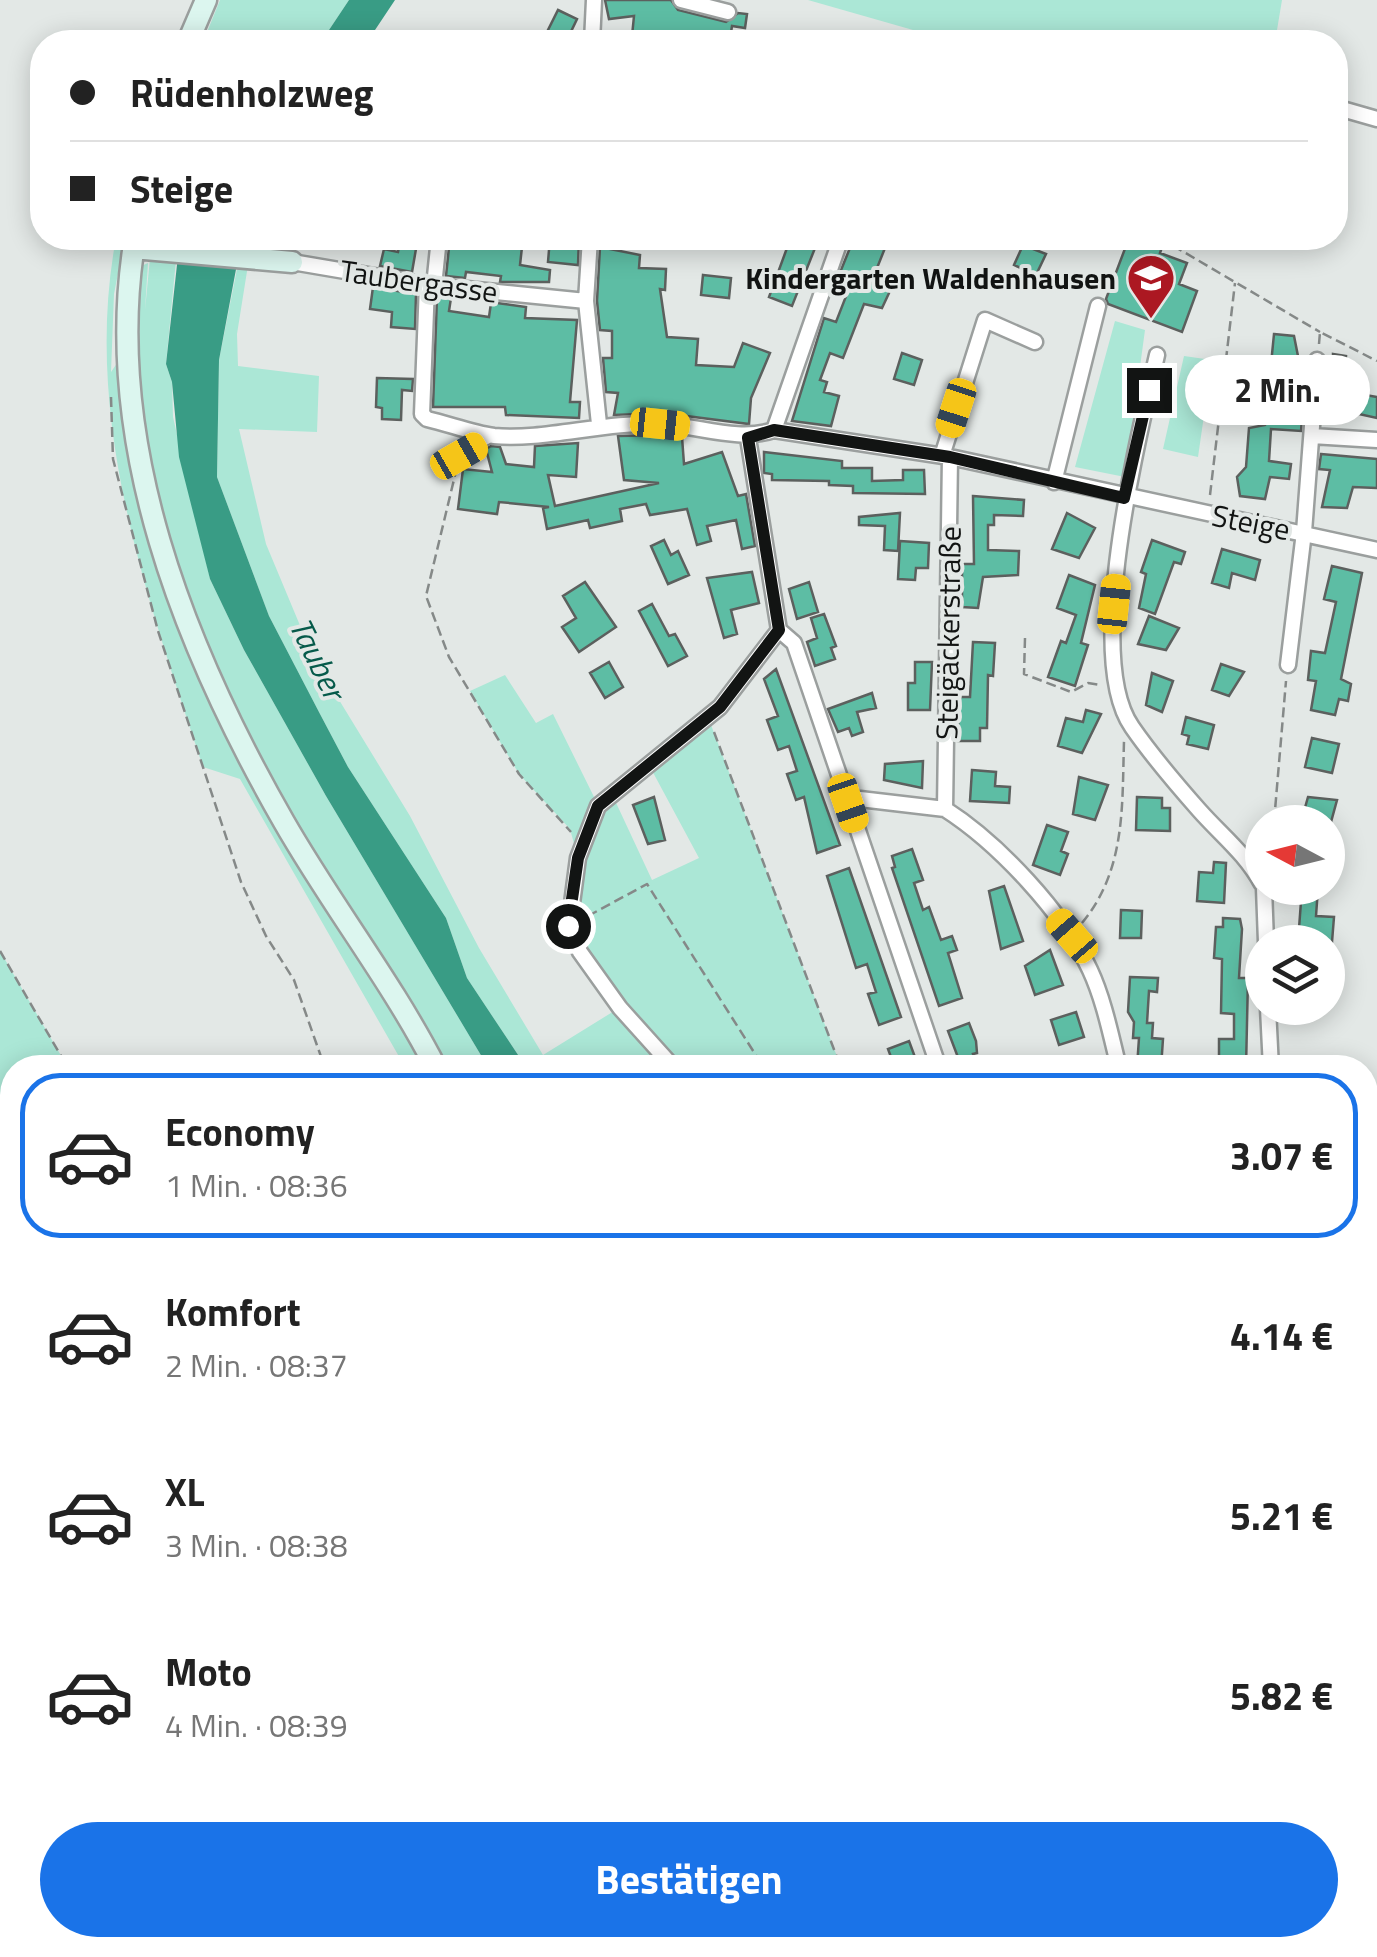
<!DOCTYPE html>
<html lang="de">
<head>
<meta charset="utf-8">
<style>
  :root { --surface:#fff; --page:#f6f6f6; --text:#222; --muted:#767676; --line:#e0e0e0; --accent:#1a73e8 }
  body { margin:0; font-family:"Titillium Web",sans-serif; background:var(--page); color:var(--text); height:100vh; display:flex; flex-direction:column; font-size:38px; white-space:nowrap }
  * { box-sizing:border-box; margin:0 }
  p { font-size:32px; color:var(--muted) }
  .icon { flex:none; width:55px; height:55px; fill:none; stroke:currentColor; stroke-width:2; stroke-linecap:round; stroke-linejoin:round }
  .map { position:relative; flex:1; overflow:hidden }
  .details { position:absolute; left:0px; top:1055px; width:1378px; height:902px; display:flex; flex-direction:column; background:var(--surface); border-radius:40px 40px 0 0; box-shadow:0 5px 25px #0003 }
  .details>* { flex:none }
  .hud { position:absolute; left:30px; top:30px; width:1318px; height:220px; border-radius:40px; box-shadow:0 5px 25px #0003; display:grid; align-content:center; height:220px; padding:0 40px; background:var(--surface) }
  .needle { width:65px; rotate:277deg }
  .fabs { position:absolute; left:1245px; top:805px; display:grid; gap:20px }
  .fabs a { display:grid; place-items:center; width:100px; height:100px; border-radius:50%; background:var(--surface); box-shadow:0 5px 25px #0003; font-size:50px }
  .end { position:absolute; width:45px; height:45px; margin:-22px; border:12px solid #121413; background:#fff; box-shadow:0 0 0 5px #fff }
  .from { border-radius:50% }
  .bubble { position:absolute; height:70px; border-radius:35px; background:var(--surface); box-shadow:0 5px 25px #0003; font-size:32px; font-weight:700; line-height:70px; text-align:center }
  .car { position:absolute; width:30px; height:60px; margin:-30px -15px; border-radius:12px; box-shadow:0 0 8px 2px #0007; background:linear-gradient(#f5c518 24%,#345 0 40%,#f5c518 0 76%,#345 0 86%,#f5c518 0) }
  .hud b { display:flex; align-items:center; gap:35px; height:95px; font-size:38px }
  .hud b+b { border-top:2px solid var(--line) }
  .hud i { width:25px; height:25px; background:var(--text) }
  ul { padding:18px 0 0; list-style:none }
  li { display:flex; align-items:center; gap:30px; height:165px; margin:0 20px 15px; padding:0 20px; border:5px solid transparent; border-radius:40px }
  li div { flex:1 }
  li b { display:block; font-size:38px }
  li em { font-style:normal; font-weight:700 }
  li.active { border-color:var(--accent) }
  li>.icon { width:90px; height:90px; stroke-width:1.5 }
  .cta { display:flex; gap:20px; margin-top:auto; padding:20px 40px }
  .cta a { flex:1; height:115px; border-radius:60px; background:var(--accent); color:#fff; font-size:40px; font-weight:700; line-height:115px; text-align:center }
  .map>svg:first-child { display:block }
  .green { fill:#abe7d6 }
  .water { fill:#399c85 }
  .building { fill:#5dbda4; stroke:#5c605e; stroke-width:2.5 }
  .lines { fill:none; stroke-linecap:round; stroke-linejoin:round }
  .lane-casing { stroke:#9b9f9e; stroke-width:12 }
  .street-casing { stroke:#9b9f9e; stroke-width:19 }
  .secondary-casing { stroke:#9b9f9e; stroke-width:25 }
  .path { stroke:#858988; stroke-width:2.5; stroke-dasharray:10 5; stroke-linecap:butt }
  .lane { stroke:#fff; stroke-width:8 }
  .street { stroke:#fff; stroke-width:14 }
  .secondary { stroke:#dcf6ef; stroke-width:20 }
  .rail-casing { stroke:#2c2f2e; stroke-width:9 }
  .rail { stroke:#e3e8e6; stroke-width:5; stroke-dasharray:15; stroke-linecap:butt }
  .route { stroke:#121413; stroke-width:12 }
  .labels { text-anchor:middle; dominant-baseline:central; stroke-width:8; stroke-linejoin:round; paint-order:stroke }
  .poi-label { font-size:30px; font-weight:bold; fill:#121413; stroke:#e3e8e6; text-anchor:end }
  .street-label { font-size:30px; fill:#121413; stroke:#e3e8e6 }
  .water-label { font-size:32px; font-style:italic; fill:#065a4a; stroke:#e3e8e6 }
</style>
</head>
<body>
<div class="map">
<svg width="1377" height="1957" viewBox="0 0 1377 1957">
  <rect width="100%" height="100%" fill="#e3e8e6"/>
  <!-- green -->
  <path class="green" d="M220,0H349L321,42H203Z
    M808,0H1282L1275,42H955Z
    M116,238H125L114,294L111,372L129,346L139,267L148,263L145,310L150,258L176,260L166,364L172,382L173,417L210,579L244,650L326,796L488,1067H405L240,779L203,767C147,597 82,419 116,238Z
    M238,264L248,265L237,334L238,366L319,376L317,432L239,429L266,544L314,659L410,816L479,948L543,1055L619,1008L569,926L578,858L570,829L519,774L470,691L505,675L536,723L553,714L598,805L611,792L652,880L699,858L649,765L708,717L841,1067H526L467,978L446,918L348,767L320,714L269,616L217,477L219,360Z
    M1115,321L1145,330L1125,477L1075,467Z
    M1184,356L1212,360L1198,457L1163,449Z
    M0,951L63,1059L48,1067L12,1068V1089L0,1097Z
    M0,1240L12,1262V1731L0,1726Z
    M1377,1281V1957H1086L1096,1945H1365V1282Z
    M12,1808V1945H131L141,1957H0V1812Z"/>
  <!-- water -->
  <path class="water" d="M349,0H395L367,42H321Z
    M180,238H248L240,248L219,360L217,477L269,616L320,714L348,767L446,918L467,978L526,1067H488L326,796L244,650L210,579L179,457L172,382L166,364Z"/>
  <!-- building -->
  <path class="building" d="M605,0H671L678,10L726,22L738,13L747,14L745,28L732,26L730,39L688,34L687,42L632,36L634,16L609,19Z
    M558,10L577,19L566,42H542Z
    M450,238H523L520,265L550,270L549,282H500L501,276L466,272L465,278L446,276Z
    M550,238H579L578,265L548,262Z
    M762,238H819L792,306L769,297L787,248Z
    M854,238H889L871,283L890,291L882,308L864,304L843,358L830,353L820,380L827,382L824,392L839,396L831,426L792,421L824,318L836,322L852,281L839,275Z
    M1129,238L1162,247L1160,253L1187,263L1179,284L1197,291L1182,332L1108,304L1106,299Z
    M400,240L417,243L412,272L380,266L384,249L398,252Z
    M1023,245L1046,254L1036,275L1014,265Z
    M600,247L640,255L639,268L666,269L665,290L660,289L667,337L698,339L696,365L734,367L743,343L770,353L751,398L749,424L663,413L614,415L618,393L606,392L603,358H612V331L600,330L597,301Z
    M703,275L731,278L729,298L701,295Z
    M373,287L416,294L415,329L391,327L392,312L370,309Z
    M437,297L451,298L449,311L489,317L491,303H497L526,307L525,318L577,320L570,402H580L579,418L506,415L505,407H433Z
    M1274,334L1294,336L1298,356L1307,357L1306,370L1290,368L1287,417L1302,418L1301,431L1271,429L1269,461L1291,464L1289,479L1270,477L1265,499L1240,496L1237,477L1246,467L1249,428L1265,425Z
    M902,353L922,360L914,385L894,379Z
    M1333,354L1346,356L1345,371L1353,372L1351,396L1327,394V359H1333Z
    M377,378L413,379L412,391L402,390L401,420L382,419V408L376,407Z
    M1354,393L1377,397V418L1350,412Z
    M661,435L682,437L684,464L722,452L738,496L746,494L755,546L742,549L736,520L707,526L711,541L697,545L687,509L650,515L646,504L620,509L622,521L590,528L588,520L547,529L543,508L549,507L499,502L497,514L458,509L463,469L492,472L486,449L491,446L500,447L506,464L534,467L535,446L578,443L576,477L548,475L555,506L659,483L624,480L618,436Z
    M764,452L842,461V468H872V481L903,480V470H924L925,494L853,493V486L829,485V481L772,480V474L764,473Z
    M1321,454L1377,459V488L1353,487L1347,508L1322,507L1330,470L1319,469Z
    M973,496L1024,500L1023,516L994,515V525H988V550L1019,551L1018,575L983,577L978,608L962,607V564H974Z
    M900,513L898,551L884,550L885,526L859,525V517Z
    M1067,513L1095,528L1079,558L1052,549Z
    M664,540L671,555L678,551L689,575L668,584L651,546Z
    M1152,540L1185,552L1181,564L1174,562L1155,614L1139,608L1146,574L1141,572Z
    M900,541L929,543L928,568H916L915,580L898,579Z
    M1222,549L1260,560L1255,580L1232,573L1229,588L1212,583Z
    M1332,566L1362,573L1341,679L1351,684L1348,701L1339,699L1335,715L1311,710L1316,681L1308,680L1311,651L1325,653L1336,602L1324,599Z
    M752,572L759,603L731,610L737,634L724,638L707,578Z
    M1069,575L1095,585L1081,643L1088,645L1075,686L1048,677L1061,641L1066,643L1076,615L1057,608Z
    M585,582L616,627L579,652L562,627L576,618L563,596Z
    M809,582L818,612L797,619L789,589Z
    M652,604L669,636L675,634L687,656L668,666L639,611Z
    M824,614L836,646L831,648L835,659L815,666L807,642L817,638L811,618Z
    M1149,616L1179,628L1166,650L1138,644Z
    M973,642L995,643L993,676L988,675L987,728H980V741H958L959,697H970Z
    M609,662L623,687L605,698L590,673Z
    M915,662H932L930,710H908V683H915Z
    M1221,664L1244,672L1229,696L1212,690Z
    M776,669L840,845L817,853L804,797L796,800L787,774L797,771L789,746L778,750L767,720L778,716L764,679Z
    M1152,673L1173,681L1162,712L1146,705Z
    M872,693L876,708L857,712L863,732L852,736L849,728L838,732L828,709Z
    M1086,710L1101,714L1082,753L1058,746L1066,718L1083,722Z
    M1186,717L1214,725L1208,749L1187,744L1189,736L1182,734Z
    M1312,738L1339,744L1332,773L1305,767Z
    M923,761L922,788L884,780L885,764Z
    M972,770L996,772L995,786L1010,787L1009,803L970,801Z
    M1079,777L1108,785L1095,820L1073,814Z
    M654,797L665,840L648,844L633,805Z
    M1137,797L1162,798V808H1170V831L1136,830Z
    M1308,797L1337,800L1331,822H1301Z
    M1047,825L1068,832L1061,851L1068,854L1060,875L1033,865Z
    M912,849L923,880L914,883L923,910L929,907L941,940L952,936L957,950L948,953L962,998L939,1006L892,868L895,867L892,856Z
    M1214,862L1226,863L1224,903L1197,901L1199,872L1213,873Z
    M849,868L901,1017L879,1025L868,994L876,992L867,964L856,968L827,876Z
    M1004,886L1023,941L1001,949L989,891Z
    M1302,888H1318L1316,916L1334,917L1332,942H1298Z
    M1121,910L1142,911L1141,938H1120Z
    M1223,918L1240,919L1242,929L1239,978H1248L1246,1068H1222L1219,1058V1039H1234V1014L1221,1013L1222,959L1214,958L1216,927H1223Z
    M1050,950L1063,985L1035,995L1025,966Z
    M1130,977L1158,978L1157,992L1149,991L1147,1023H1153L1152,1038L1163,1039L1161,1068L1137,1067L1139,1038H1133L1134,1022L1128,1012Z
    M1076,1012L1084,1037L1059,1045L1051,1020Z
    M969,1023L976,1041L977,1053L973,1054L978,1068H962L948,1031Z
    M909,1041L919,1068H895L888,1049Z"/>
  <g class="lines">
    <!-- lane casing -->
    <g class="lane-casing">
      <path id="lane" d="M459,457L490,438"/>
    </g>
    <!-- street casing -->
    <g class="street-casing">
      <path id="street" d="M681,0L728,12
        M592,42L594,0
        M1335,107L1377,119
        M590,238L586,301L599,424
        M292,262L427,285L586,301
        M427,285L422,414L427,419C449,424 472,433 494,436C543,441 606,421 662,424C700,426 738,442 774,430L950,457L1377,550
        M434,286L439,238
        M1157,355C1139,436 1083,657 1132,727C1152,756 1176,784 1199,810C1222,836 1245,853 1262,884
        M774,430L841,238
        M1312,436L1377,440
        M748,438L779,630L794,643L939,1068
        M942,456L985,320L1035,342
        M950,457L945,809C998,843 1063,912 1090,970C1104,1000 1111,1036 1119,1068
        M1054,482L1098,306
        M1288,665L1304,532L1317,360
        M849,803L860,799L945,809
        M1264,888L1266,942
        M1268,1008L1271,1068
        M674,1068L620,1008L580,952L569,926L578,858L598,806L720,707L779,630"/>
    </g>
    <!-- secondary casing -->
    <g class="secondary-casing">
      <path id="secondary" d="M188,42L206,0
        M135,238C101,441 185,649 284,822C332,906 392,982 436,1068
        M133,248L292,262
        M610,1957L615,1945"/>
    </g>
    <!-- path -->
    <path class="path" d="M1160,238L1320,332
      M1319,344L1320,332L1377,361
      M111,397L113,459L158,631L241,882L266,936L294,980L325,1068
      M457,467L426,596L449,657L519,774L571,832
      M1210,495L1235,283
      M1025,638L1024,674L1071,692L1088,683L1101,685
      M714,732L841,1068
      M1274,822L1286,681
      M588,916L647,884L764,1068
      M1082,923C1126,870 1122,806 1124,741
      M0,951L68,1068
      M0,1830L12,1825
      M0,1879L12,1877
      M1334,1945L1335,1957
      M998,1957L1000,1945
      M1031,1957L1032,1945
      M1049,1957L1058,1945
      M1134,1957L1141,1945
      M1185,1957L1192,1945"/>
    <!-- lane -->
    <use href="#lane" class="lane"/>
    <!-- street -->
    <use href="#street" class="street"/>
    <!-- secondary -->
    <use href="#secondary" class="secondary"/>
    <!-- rail casing -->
    <g class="rail-casing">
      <path id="rail" d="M1073,1957L1082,1945"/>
    </g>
    <!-- rail -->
    <use href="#rail" class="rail"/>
  </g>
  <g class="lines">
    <!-- route -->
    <path class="route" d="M568,926L578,858L598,806L720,707L779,630L748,438L774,430L950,457L1124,498L1149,390"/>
  </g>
  <!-- icons -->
  <defs>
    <g id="school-pin" transform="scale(2.5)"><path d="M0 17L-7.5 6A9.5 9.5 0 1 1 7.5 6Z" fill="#ac1822" stroke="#e3e8e6"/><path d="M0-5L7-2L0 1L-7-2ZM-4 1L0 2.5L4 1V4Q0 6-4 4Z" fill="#fff"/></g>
  </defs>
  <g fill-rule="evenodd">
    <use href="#school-pin" x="1151" y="278"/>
  </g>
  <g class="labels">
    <!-- poi labels -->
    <g class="poi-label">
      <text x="1116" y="278">Kindergarten Waldenhausen</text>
    </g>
    <!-- street labels -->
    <g class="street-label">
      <text transform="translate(419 281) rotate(8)">Taubergasse</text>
      <text transform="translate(1251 522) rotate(11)">Steige</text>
      <text transform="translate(948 633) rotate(-89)">Steigäckerstraße</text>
    </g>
    <!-- water labels -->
    <g class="water-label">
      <text transform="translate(318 658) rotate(64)">Tauber</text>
    </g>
  </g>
</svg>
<div class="fabs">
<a><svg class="needle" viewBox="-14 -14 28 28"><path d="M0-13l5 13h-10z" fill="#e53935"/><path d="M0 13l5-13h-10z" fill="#767676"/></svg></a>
<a><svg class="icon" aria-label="layers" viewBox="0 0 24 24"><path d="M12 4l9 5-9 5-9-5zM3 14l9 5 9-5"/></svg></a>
</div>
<i class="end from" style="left:568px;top:926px"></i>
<i class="end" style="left:1149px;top:390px"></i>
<div class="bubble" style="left:1185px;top:355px;width:185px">2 Min.</div>
<i class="car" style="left:956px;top:408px;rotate:198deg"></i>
<i class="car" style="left:660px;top:424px;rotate:96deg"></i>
<i class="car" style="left:459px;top:456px;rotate:60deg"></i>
<i class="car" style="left:1114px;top:604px;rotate:6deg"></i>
<i class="car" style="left:848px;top:803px;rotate:161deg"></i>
<i class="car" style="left:1072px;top:936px;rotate:319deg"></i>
<div class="hud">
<b><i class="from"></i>Rüdenholzweg</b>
<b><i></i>Steige</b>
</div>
<section class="details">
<ul>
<li class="active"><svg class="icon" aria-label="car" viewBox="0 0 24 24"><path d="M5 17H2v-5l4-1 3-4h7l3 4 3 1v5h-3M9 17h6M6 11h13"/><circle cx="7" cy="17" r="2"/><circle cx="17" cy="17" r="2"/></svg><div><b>Economy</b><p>1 Min. · 08:36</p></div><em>3.07 €</em></li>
<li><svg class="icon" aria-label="car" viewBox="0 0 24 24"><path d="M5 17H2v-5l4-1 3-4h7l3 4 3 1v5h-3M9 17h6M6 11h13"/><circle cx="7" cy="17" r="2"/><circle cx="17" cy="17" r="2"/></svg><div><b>Komfort</b><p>2 Min. · 08:37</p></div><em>4.14 €</em></li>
<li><svg class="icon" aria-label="car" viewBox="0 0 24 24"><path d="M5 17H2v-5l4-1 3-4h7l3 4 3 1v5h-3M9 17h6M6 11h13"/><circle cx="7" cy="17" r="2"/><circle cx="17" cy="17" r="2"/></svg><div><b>XL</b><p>3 Min. · 08:38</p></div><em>5.21 €</em></li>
<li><svg class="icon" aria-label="car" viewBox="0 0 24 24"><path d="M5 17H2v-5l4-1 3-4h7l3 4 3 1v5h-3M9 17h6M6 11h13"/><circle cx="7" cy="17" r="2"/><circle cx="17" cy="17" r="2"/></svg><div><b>Moto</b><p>4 Min. · 08:39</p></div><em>5.82 €</em></li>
</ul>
<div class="cta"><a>Bestätigen</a></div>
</section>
</div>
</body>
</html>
